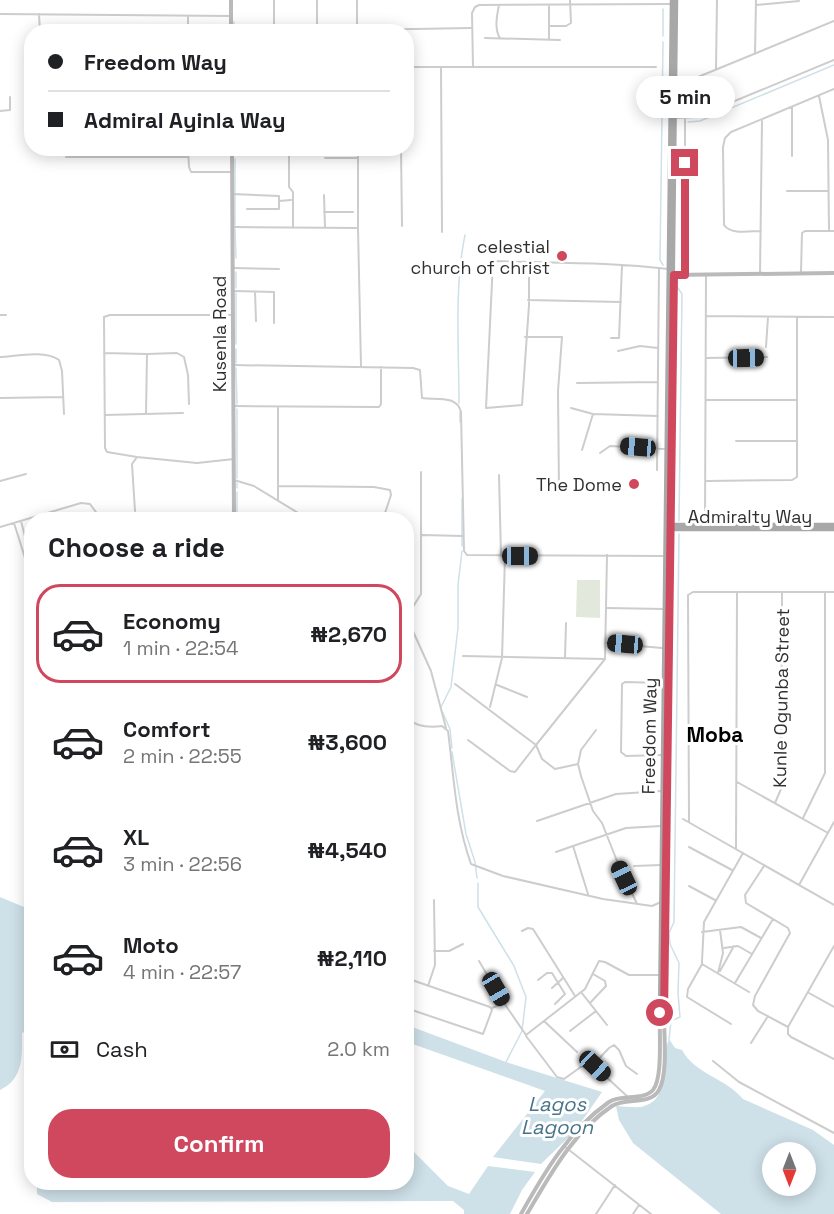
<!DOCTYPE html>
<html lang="en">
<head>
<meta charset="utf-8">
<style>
  :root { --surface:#fff; --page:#f6f6f6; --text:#202124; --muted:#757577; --line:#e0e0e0; --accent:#d0485e }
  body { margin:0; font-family:"Space Grotesk",sans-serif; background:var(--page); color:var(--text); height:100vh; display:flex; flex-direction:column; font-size:22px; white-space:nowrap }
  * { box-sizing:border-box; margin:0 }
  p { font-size:20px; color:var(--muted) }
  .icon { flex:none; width:33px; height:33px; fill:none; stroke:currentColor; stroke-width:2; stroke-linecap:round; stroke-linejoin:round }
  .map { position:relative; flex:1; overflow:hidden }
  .sheet { position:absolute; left:24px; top:512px; width:390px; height:678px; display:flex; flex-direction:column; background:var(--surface); border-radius:24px; box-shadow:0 3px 15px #0003 }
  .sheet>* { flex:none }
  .guide { position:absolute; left:24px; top:24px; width:390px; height:132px; border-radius:24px; box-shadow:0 3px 15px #0003; display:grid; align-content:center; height:132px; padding:0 24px; background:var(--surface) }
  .needle { width:39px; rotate:180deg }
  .controls { position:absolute; left:762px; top:1142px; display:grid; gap:12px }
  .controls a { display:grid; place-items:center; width:54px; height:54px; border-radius:50%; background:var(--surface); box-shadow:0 3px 15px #0003; font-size:30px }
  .end { position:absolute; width:27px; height:27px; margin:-14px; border:8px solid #d0485e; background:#fff; box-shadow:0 0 0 3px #fff }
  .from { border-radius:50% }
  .bubble { position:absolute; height:42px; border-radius:21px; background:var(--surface); box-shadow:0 3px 15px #0003; font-size:20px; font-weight:700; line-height:42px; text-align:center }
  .car { position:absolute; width:18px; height:36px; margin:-18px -9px; border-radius:8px; box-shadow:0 0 4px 2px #0007; background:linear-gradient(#222 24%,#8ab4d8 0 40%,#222 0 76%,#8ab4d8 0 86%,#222 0) }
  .guide b { display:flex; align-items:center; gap:21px; height:57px; font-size:22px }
  .guide b+b { border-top:2px solid var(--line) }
  .guide i { width:15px; height:15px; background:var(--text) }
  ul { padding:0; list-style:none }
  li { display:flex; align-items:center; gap:18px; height:99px; margin:0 12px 9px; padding:0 12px; border:3px solid transparent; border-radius:24px }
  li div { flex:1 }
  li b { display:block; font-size:22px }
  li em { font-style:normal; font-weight:700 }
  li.on { border-color:var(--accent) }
  li>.icon { width:54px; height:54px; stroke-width:1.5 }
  h2 { padding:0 24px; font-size:27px; line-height:72px }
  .pay { display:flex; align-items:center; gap:15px; height:66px; padding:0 24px; font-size:22px }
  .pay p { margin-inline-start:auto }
  .action { display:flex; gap:12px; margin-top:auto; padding:12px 24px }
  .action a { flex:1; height:69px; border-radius:24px; background:var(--accent); color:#fff; font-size:24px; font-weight:700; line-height:69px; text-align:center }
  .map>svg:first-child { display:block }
  .green { fill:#e3e8dc }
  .water { fill:#cee0e8; fill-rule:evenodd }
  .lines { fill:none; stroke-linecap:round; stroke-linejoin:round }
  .stream { stroke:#cee0e8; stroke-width:1.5 }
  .street { stroke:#cdcdcd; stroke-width:2 }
  .secondary { stroke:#bababa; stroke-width:4 }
  .primary { stroke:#a8a8a8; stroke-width:4.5 }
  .route { stroke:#d0485e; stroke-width:8 }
  .poi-dot { fill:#d0485e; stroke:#fff; stroke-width:2 }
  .labels { text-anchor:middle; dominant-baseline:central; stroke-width:6; stroke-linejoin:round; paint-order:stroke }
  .poi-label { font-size:18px; fill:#303030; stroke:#fff; text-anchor:end }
  .street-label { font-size:18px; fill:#303030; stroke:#fff }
  .water-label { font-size:20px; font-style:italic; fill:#477488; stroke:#fff }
  .quarter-label { font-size:21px; font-weight:bold; fill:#000; stroke:#fff }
</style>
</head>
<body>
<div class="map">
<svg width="834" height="1214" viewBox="0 0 834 1214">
  <rect width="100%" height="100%" fill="#fff"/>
  <!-- green -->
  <path class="green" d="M577,580H600V618L576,617Z"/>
  <!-- water -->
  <path class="water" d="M0,897L31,910L32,1028L22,1033C22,1055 24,1079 0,1090Z
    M407,1025L506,1062L602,1092L575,1131L541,1164L493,1157L545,1091L407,1042Z
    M669,1039L675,1048L682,1050C695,1074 727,1079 743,1099L813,1130L834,1145V1214H721L633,1143L619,1120L616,1106C624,1106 637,1109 644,1106C672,1098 660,1060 669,1039ZM772,1152H806V1185H772Z
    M407,1145L448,1186L469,1194L488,1166L535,1172L522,1190L510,1214H464V1210L453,1201L52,1202L37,1194V1182H406Z"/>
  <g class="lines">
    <!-- stream -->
    <path class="stream" d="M234,32V22
      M663,36V9
      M663,42L660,260L663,265
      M688,122L700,121L834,65
      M235,148V154
      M235,159V225
      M235,229L236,258
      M236,272V288
      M676,285L682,294L679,521
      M236,293V344
      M236,349V363
      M236,368L237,404
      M459,403C459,348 454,288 465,235
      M237,409V478
      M460,412V422
      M237,483V488
      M237,492V512
      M462,499V546
      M237,516V519
      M441,707L451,687L458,628V585L462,551
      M442,711L450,729L452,748
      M452,752L466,834L475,862L477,878
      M478,883V907L514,966L526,997L522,1031L506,1062
      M669,1039L671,1021L680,1017L678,993L679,963L670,944L669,933L674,922L679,534"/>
    <!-- street -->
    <path class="street" d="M274,0V32
      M357,0V32
      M499,5C497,15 494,29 500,38
      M549,5V40
      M756,5L799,1
      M0,14L231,16
      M39,14L40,32
      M188,16V32
      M549,26H566L571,23L570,0
      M357,30L471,28
      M317,32V0
      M485,38L560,40
      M755,54L756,0
      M406,67H656
      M441,67L442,232
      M473,67L472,13L475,7L479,5L672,4
      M716,69L717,0
      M676,86L834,21
      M819,96L828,140L829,231
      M792,107V156
      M0,111L10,110V97
      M675,118L696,117L834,60
      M188,148L189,167L191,172H232
      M289,148V187L293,192V228
      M401,148L402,226
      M66,157H188
      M123,157V148
      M325,158H358
      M787,191H828
      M232,194L279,196V209H247
      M324,195L325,228
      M279,201L291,200
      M324,212H353
      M233,227L358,228V148
      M358,228L361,366
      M761,231C750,231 731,235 724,225L723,147L725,138L731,132L834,89
      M529,261V305L522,405L486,408L493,261C551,263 610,262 668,269
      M233,268L279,269
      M801,272L802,233L805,231H834
      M760,274L762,121
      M685,275V119
      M233,291L274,292V323
      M255,292L256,321
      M528,300L621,302
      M0,315H6
      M706,316L834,317
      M525,337H562L558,391L559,492
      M611,338H619L622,265
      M766,347L768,317
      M618,351L640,346L658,348
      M104,353L147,354L146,414
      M147,354L177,353L184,357L188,375L189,404
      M0,357C17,356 45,350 59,360L62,371L64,414
      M706,358L767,357
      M233,365L413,368L420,370L422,398C437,400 457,395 461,412L464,551L467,555L665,556
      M577,383L658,382
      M0,398L63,397
      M706,400H796
      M233,406L379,407L381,404V367
      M278,407V500
      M571,408L593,414L658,416
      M105,415L183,413
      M736,441H797
      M582,450L593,414
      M600,453L610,446L666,449
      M137,457L107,452L105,448L104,317L110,315H233
      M657,470L659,268
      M499,475L501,556
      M234,480L254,486L308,519
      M0,481L26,474
      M706,481L792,480L797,477V317
      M278,486L374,487L390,490L391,495L383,519
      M135,511L132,464L137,457L197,463L234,459
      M21,521L32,564
      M14,523L32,580
      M705,524L706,275
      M0,527L81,503L90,504L101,519
      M422,535L463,536
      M406,606L413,610
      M607,608L664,609
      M406,618L421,594V472
      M407,618L431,671L446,728
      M605,643L662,648
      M463,656L605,659
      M565,658L566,623
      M605,659L607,555
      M455,684L536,745L605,659
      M497,685L527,697
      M490,707L502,658L505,556
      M406,718C417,727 429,728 442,726L448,731C454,777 455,819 471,864L503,876L603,899L652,906L661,902
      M596,730L581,750L578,764L581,776L593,811L602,823L617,861L637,904
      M468,740L510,771L515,772L536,745L542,759L555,769L578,764
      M662,755L626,756L621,752L622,684L625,682L663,683
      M737,782L828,833
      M775,803L781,789L782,592
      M803,818L825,773V592
      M683,819L834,905
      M537,821L616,794L662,791
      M689,822L688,595L693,592H834
      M689,847L732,870
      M736,849L737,592
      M556,852L573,846
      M743,853L704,922L702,961V964L749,992
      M634,866L661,865
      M764,866L745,895L746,903L788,928L790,933L755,996L753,1005L758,1011L788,1027V1034L791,1037L834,1059
      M406,880L407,972L409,979L490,1007L492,1010L483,1034L406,1008
      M799,885L834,822
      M689,886L715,900
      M588,894L573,846L626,828L661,826
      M522,931L528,928L533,929L575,996
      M702,932L741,927L761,938
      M724,948L738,946L752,954
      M434,951H449L463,944
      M479,961L504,1003
      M702,964L688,989L687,997L731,1024
      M720,971L734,946
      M718,973L723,953L720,930
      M538,980L547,973H552L565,994L555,1004
      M735,983L773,919
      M428,986L435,965L434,900
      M552,988L563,978
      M581,992L607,1025
      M809,993L834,1007
      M590,1003L606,986L605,981L593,974
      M492,1008L504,1003L526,1035L585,989L599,961L605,962L629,975H660
      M544,1021L577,1052
      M788,1027L834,946
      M570,1031L596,1011
      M526,1036L557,1077L564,1079L585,1064L591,1063L628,1097
      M751,1043L768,1016
      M713,1061L739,1082L834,1133
      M593,1065L609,1048L614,1045L619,1050L626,1066L637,1074
      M564,1146L651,1214
      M596,1214L615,1185
      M633,1214L639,1205"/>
    <!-- secondary -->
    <path class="secondary" d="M231,0V32
      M232,148L234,519
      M670,275L834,273
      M521,1214C544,1173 569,1130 609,1102C621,1094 643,1101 653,1090C663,1078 659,1034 660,1017
      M527,1214C550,1175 573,1132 612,1106C626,1097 650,1106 659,1090C668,1074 664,1036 664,1017"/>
    <!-- primary -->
    <path class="primary" d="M672,0L660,1017H664L676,0
      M669,525H834
      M668,529H834"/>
  </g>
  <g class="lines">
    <!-- route -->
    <path class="route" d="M660,1013V1017H664L674,275H685V163"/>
  </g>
  <!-- markers -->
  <g class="poi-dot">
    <circle cx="562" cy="256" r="6"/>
    <circle cx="634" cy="484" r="6"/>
  </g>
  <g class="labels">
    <!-- poi labels -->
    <g class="poi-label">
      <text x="550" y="246">celestial<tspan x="550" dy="21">church of christ</tspan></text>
      <text x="622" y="484">The Dome</text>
    </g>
    <!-- street labels -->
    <g class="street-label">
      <text transform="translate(219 334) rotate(-90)">Kusenla Road</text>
      <text x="750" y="516">Admiralty Way</text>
      <text transform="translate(781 698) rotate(-89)">Kunle Ogunba Street</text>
      <text transform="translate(649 736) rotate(-89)">Freedom Way</text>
    </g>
    <!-- water labels -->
    <g class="water-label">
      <text x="557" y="1104">Lagos<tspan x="557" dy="23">Lagoon</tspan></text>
    </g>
    <!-- quarter labels -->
    <g class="quarter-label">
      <text x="715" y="734">Moba</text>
    </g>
  </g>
</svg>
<div class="controls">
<a><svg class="needle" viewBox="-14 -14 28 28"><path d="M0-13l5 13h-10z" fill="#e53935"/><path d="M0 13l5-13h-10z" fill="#757577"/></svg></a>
</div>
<i class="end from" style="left:660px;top:1013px"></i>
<i class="end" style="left:685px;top:163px"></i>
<div class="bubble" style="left:636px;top:76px;width:99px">5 min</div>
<i class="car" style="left:746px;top:358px;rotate:89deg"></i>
<i class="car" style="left:638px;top:447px;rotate:275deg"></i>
<i class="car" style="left:520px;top:556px;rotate:90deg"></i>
<i class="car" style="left:625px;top:644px;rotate:275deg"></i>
<i class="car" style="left:624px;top:878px;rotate:335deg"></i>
<i class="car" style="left:496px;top:989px;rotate:150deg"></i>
<i class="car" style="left:595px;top:1066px;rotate:133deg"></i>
<div class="guide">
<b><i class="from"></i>Freedom Way</b>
<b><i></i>Admiral Ayinla Way</b>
</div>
<section class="sheet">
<h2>Choose a ride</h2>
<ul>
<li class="on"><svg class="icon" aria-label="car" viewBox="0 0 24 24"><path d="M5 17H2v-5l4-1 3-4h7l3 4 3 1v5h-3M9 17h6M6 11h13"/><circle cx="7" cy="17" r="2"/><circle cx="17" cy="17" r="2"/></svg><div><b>Economy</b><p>1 min · 22:54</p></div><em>₦2,670</em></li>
<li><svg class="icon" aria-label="car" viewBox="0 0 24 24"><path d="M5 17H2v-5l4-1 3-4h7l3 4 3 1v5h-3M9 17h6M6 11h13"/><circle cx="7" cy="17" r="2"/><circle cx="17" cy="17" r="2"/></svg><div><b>Comfort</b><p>2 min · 22:55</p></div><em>₦3,600</em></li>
<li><svg class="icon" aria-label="car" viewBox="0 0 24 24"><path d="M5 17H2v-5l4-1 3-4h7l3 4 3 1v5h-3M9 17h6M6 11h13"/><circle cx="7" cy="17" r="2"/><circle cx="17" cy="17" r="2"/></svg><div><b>XL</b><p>3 min · 22:56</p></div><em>₦4,540</em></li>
<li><svg class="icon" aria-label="car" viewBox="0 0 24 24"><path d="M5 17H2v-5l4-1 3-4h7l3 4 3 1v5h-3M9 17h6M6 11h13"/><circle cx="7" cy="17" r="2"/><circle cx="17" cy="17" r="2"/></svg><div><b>Moto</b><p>4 min · 22:57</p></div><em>₦2,110</em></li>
</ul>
<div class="pay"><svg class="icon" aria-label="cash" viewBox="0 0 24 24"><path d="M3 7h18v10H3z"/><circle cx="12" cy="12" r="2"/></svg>Cash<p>2.0 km</p></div>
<div class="action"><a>Confirm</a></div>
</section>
</div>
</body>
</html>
